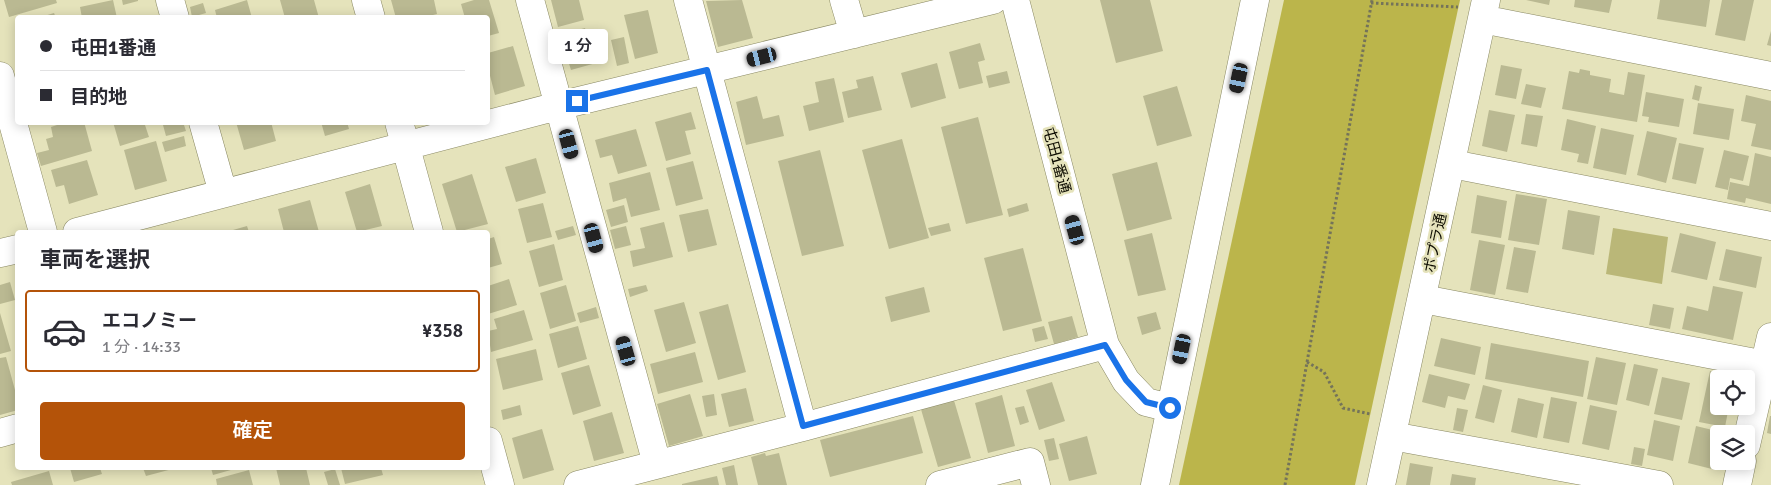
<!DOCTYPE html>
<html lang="ja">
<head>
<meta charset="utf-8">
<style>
  :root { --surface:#fff; --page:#f7f7f7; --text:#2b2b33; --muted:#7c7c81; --line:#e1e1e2; --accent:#b45309 }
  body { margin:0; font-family:Signika,"Noto Sans JP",sans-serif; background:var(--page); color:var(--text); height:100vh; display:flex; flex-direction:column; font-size:19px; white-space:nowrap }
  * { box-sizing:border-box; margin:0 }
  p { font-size:16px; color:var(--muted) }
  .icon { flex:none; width:28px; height:28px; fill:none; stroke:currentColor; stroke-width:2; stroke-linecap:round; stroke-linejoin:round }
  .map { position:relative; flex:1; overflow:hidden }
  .side { position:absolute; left:15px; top:230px; width:475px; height:240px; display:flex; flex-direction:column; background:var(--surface); border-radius:5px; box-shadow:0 2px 12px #0003 }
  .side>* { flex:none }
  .top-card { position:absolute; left:15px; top:15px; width:475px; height:110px; border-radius:5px; box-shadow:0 2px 12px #0003; display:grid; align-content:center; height:110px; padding:0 25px; background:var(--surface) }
  .fabs { position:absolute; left:1710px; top:370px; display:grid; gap:10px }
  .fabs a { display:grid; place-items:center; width:45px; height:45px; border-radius:5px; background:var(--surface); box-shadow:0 2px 12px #0003; font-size:25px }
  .end { position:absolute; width:22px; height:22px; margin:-11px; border:6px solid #1a73e8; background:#fff; box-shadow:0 0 0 2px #fff }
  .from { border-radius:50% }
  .bubble { position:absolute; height:35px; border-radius:5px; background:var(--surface); box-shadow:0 2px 12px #0003; font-size:16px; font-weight:600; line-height:35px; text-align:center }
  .car { position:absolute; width:15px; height:30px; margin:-15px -8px; border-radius:6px; box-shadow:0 0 4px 1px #0007; background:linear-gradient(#222 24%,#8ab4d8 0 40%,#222 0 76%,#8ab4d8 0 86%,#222 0) }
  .top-card b { display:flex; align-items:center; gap:18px; height:48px; font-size:19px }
  .top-card b+b { border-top:1px solid var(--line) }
  .top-card i { width:12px; height:12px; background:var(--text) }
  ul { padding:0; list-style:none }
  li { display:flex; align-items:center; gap:15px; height:82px; margin:0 10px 8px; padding:0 15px; border:2px solid var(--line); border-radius:5px }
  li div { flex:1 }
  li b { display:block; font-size:19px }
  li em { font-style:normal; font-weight:600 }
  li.current { border-color:var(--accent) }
  li>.icon { width:45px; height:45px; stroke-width:1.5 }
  h2 { padding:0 25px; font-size:22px; line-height:60px }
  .button { display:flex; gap:10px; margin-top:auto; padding:10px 25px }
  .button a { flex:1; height:58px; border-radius:5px; background:var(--accent); color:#fff; font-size:20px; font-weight:600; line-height:58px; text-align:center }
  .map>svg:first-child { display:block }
  .green { fill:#bab778 }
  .forest { fill:#bbb54b }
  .building { fill:#bab992 }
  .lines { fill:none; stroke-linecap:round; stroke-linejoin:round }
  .minor-casing { stroke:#898863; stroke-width:29 }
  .path { stroke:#74735a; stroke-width:3; stroke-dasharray:2.5 2.5; stroke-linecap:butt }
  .minor { stroke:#fff; stroke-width:28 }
  .route { stroke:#1a73e8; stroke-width:6 }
  .labels { text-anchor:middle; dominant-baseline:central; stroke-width:5; stroke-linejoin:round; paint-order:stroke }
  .street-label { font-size:15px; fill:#0e0d02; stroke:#e5e3bb }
</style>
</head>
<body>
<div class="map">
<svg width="1771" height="485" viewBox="0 0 1771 485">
  <rect width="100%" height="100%" fill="#e5e3bb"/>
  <!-- green -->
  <path class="green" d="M1613,228L1668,237L1662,284L1606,274Z"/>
  <!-- forest -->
  <path class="forest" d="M1284,0H1460L1355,485H1179Z"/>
  <!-- building -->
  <path class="building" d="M4,0H56L57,3L9,17Z
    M113,0L117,18H82L80,7Z
    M122,0H138V1L123,5Z
    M247,0L252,18H217L215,10Z
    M280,0H314L319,18H285Z
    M391,0H434L437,14L421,18H396Z
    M474,0H489L499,33L488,36V18H465L461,4Z
    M551,0H579L584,20L558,27Z
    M742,0L753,38L718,47L706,1Z
    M1100,0H1150L1163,51L1116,63Z
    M1526,0H1550L1549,5Z
    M1575,0H1612L1609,13L1574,7Z
    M1660,0H1710L1706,27L1657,19Z
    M1722,0H1754L1745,41L1715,35Z
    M203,3L206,13L192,17L190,7Z
    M648,10L658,53L635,59L624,15Z
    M54,13L56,18H41V17Z
    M585,28L596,63L571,70L560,35Z
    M1771,31V46L1767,45Z
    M624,37L629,63L617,66L611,40Z
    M980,43L985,60L978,62L983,83L959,89L949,52Z
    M513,46L525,86L495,95L488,68V53Z
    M937,63L946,98L911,108L901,73Z
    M1501,65L1522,69L1516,99L1495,95Z
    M1580,69L1590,71V75L1611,79L1609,92L1624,95L1628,72L1645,75L1637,122L1562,109L1569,71L1579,73Z
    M1007,71L1010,83L989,88L986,76Z
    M873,76L882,110L848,118L842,92L858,88L856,80Z
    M834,78L844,122L809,131L803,106L819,102L815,82Z
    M1526,84L1546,88L1541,108L1521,104Z
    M1695,85L1702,87L1699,101L1692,99Z
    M1177,86L1192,136L1157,146L1143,96Z
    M1646,92L1684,99L1679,127L1648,122L1649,117L1642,116Z
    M1746,95L1771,101V150L1751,146L1756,124L1741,121Z
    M757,96L763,119L779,115L784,136L746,145L736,102Z
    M1698,103L1734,109L1729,140L1693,134Z
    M1489,110L1515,115L1507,152L1482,146Z
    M691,112L696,129L685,131L691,154L666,161L655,122Z
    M1526,114L1543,116L1537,147L1521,144Z
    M978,117L1003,215L966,224L941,127Z
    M1567,119L1596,126L1588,164L1577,162L1579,154L1561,150Z
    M66,122H84L92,151L41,166L37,153L49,150L46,139L53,137L51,127Z
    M113,122H144L149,137L120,146Z
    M173,122H183L186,131L166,136L163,125Z
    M236,122H271L276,141L244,150Z
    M321,122H347L349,129L325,136Z
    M1601,128L1634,135L1626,175L1593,168Z
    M636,129L647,166L618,174L612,155L600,158L595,140Z
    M1647,131L1677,138L1666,183L1637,175Z
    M184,136L186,146L165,152L162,142Z
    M902,139L929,238L889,249L862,150Z
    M156,141L167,181L135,190L124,150Z
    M1679,143L1704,148L1696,184L1672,179Z
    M820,150L844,246L802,256L778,161Z
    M1724,150L1749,156L1743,181L1730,178L1728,190L1715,187Z
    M1755,153L1771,157V204L1746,198L1745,203L1727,199L1730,182L1749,186Z
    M536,158L546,193L516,202L505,167Z
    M87,160L98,195L69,204L64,185L56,187L51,170Z
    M693,161L703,199L676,206L666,168Z
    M1157,162L1172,219L1127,231L1112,174Z
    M650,172L660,210L631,217L626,198L613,202L609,183Z
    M472,174L488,224L457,232L442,184Z
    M370,184L382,226L357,232L345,192Z
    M1516,194L1547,199L1539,245L1508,240Z
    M1477,195L1507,201L1501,238L1471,233Z
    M310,200L319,232H284L278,209Z
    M543,203L552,237L527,243L518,209Z
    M1027,203L1029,211L1009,217L1007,209Z
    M624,205L628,222L611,227L606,210Z
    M708,209L717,245L688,252L679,215Z
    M1568,210L1600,216L1594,255L1562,249Z
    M664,222L673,257L633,267L630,251L645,248L640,228Z
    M949,223L951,231L931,236L928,228Z
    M247,226L249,232H226Z
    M573,226L576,235L558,240L555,231Z
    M626,226L631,245L615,249L610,230Z
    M1152,233L1166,290L1138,296L1124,240Z
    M1680,233L1716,242L1707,280L1671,272Z
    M494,237L502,264L488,268V239Z
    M1479,240L1505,245L1495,295L1470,290Z
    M554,244L563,280L539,287L529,251Z
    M1514,247L1536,251L1528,293L1506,289Z
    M1023,248L1042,321L1003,331L984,258Z
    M1726,249L1762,257L1756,288L1719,280Z
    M509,279L517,305L488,314V286Z
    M10,282L15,300L0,304V285Z
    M566,285L576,321L550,329L540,293Z
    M646,285L648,291L630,297L628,289Z
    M1713,286L1743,292L1733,340L1682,329L1687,306L1708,311Z
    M924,287L930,312L891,322L885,297Z
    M684,302L696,343L666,352L654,310Z
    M728,304L746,372L718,380L699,312Z
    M1653,304L1674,308L1670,329L1649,325Z
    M596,307L599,318L580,323L577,313Z
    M524,310L533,340L491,352L488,331L497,329L494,319Z
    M1156,312L1161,329L1142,335L1137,317Z
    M0,313L11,351L0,354Z
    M1072,316L1078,337L1054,344L1048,322Z
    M578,326L587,359L558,368L549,334Z
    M1044,326L1048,339L1035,342L1032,329Z
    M1441,338L1481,347L1475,375L1434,366Z
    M1491,343L1589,361L1583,397L1485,379Z
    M536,349L543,380L503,390L496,359Z
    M695,352L703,382L658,394L650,364Z
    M6,357L18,401V410L0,415V358Z
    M1596,357L1626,363L1617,405L1587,399Z
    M1634,364L1658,369L1649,406L1626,400Z
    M589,365L601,406L573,415L561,373Z
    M1710,371L1741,378L1719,379V406H1729L1725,427L1699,422Z
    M1429,374L1470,384L1465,400L1448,396L1445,408L1422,402Z
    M1662,377L1690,383L1682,420L1654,414Z
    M1052,382L1065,421L1039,430L1026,390Z
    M1483,385L1502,390L1494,423L1475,418Z
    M746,388L754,421L729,427L721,394Z
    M690,394L703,436L669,446L657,404Z
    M714,394L717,415L706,417L702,396Z
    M1002,395L1015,446L988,453L975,403Z
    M953,397L971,458L938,467L920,406Z
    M1551,397L1577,402L1569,443L1543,438Z
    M1518,398L1544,404L1537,438L1511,432Z
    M520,405L522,415L503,420L501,410Z
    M1590,405L1617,411L1609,450L1582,444Z
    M1024,406L1029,422L1020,425L1015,408Z
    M1457,408L1468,410L1463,432L1453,430Z
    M612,412L624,453L594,461L583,421Z
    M913,416L923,453L830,477L820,440Z
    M1770,416H1771V434L1767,433Z
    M1654,420L1680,426L1673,461L1647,455Z
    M1696,426L1725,433L1719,434V458L1716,470L1688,463Z
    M542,429L554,470L523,479L512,438Z
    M1087,436L1097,474L1069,481L1059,444Z
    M1054,438L1059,459L1049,461L1044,440Z
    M1634,447L1645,449L1642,466L1631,464Z
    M765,453L766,456L779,453L787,485H758L751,457Z
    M1410,463L1433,467L1430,485H1406Z
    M734,465L738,485H726L722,468Z
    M70,468H100L102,474L74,482Z
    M143,468H176L146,476Z
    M211,468H238L213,475Z
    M276,468H306L310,485H280Z
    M341,468H381L383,475L345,484Z
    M335,469L340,485H328L324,472Z
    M249,470L253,485H217L216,479Z
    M49,471L53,485H12L11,482Z
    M1452,474L1476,478L1475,485H1450Z
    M717,476L719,485H682V484Z"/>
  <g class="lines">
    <!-- minor casing -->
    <g class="minor-casing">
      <path id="minor" d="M170,0L175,18
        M366,0L371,18
        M530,0L657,464
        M844,0L854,34
        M1015,0L1105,345L1126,381L1146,402L1170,408
        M1482,19L1771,76
        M0,76L43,232
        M203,122L223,193
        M399,122L429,232
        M1452,164L1771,226
        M77,232L558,106L993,0
        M0,253L18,249
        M1423,299L1771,366
        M803,427L1105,345
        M0,433L18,428
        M1392,436L1659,485
        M488,441L500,485
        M1746,445L1771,337
        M578,485L803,427L688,0
        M940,485L1030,462L1036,485
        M1155,485L1255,0
        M1381,485L1486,0
        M1737,485L1742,461"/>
    </g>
    <!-- path -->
    <path class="path" d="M1371,3L1458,7
      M1307,362L1324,372L1343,408L1370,414
      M1285,485L1372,0"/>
    <!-- minor -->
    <use href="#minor" class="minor"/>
  </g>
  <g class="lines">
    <!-- route -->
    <path class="route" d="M577,101L707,70L803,426L1105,345L1126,380L1146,402L1170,408"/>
  </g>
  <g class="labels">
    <!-- street labels -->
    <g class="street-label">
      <text transform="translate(1057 160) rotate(75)">屯田1番通</text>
      <text transform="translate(1435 243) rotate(-78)">ポプラ通</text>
    </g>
  </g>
</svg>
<div class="fabs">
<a><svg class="icon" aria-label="locate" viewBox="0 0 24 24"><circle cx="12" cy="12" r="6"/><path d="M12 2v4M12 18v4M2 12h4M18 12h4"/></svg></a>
<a><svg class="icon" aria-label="layers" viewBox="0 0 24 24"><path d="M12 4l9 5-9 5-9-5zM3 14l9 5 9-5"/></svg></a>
</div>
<i class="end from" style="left:1170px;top:408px"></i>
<i class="end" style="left:577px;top:101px"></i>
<div class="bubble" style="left:548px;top:29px;width:60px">1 分</div>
<i class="car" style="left:762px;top:57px;rotate:256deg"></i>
<i class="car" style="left:1239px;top:78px;rotate:192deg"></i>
<i class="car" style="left:569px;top:144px;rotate:165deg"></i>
<i class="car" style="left:1075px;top:230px;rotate:345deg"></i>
<i class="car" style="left:594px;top:238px;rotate:165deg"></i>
<i class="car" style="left:1182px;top:349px;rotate:192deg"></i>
<i class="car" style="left:626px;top:351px;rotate:344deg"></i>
<div class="top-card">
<b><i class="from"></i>屯田1番通</b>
<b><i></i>目的地</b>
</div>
<section class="side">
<h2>車両を選択</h2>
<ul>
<li class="current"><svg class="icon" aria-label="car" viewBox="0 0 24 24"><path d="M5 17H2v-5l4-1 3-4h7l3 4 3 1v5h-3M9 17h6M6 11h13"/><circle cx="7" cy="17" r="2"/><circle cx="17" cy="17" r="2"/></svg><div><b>エコノミー</b><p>1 分 · 14:33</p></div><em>¥358</em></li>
</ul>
<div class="button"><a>確定</a></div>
</section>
</div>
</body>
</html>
